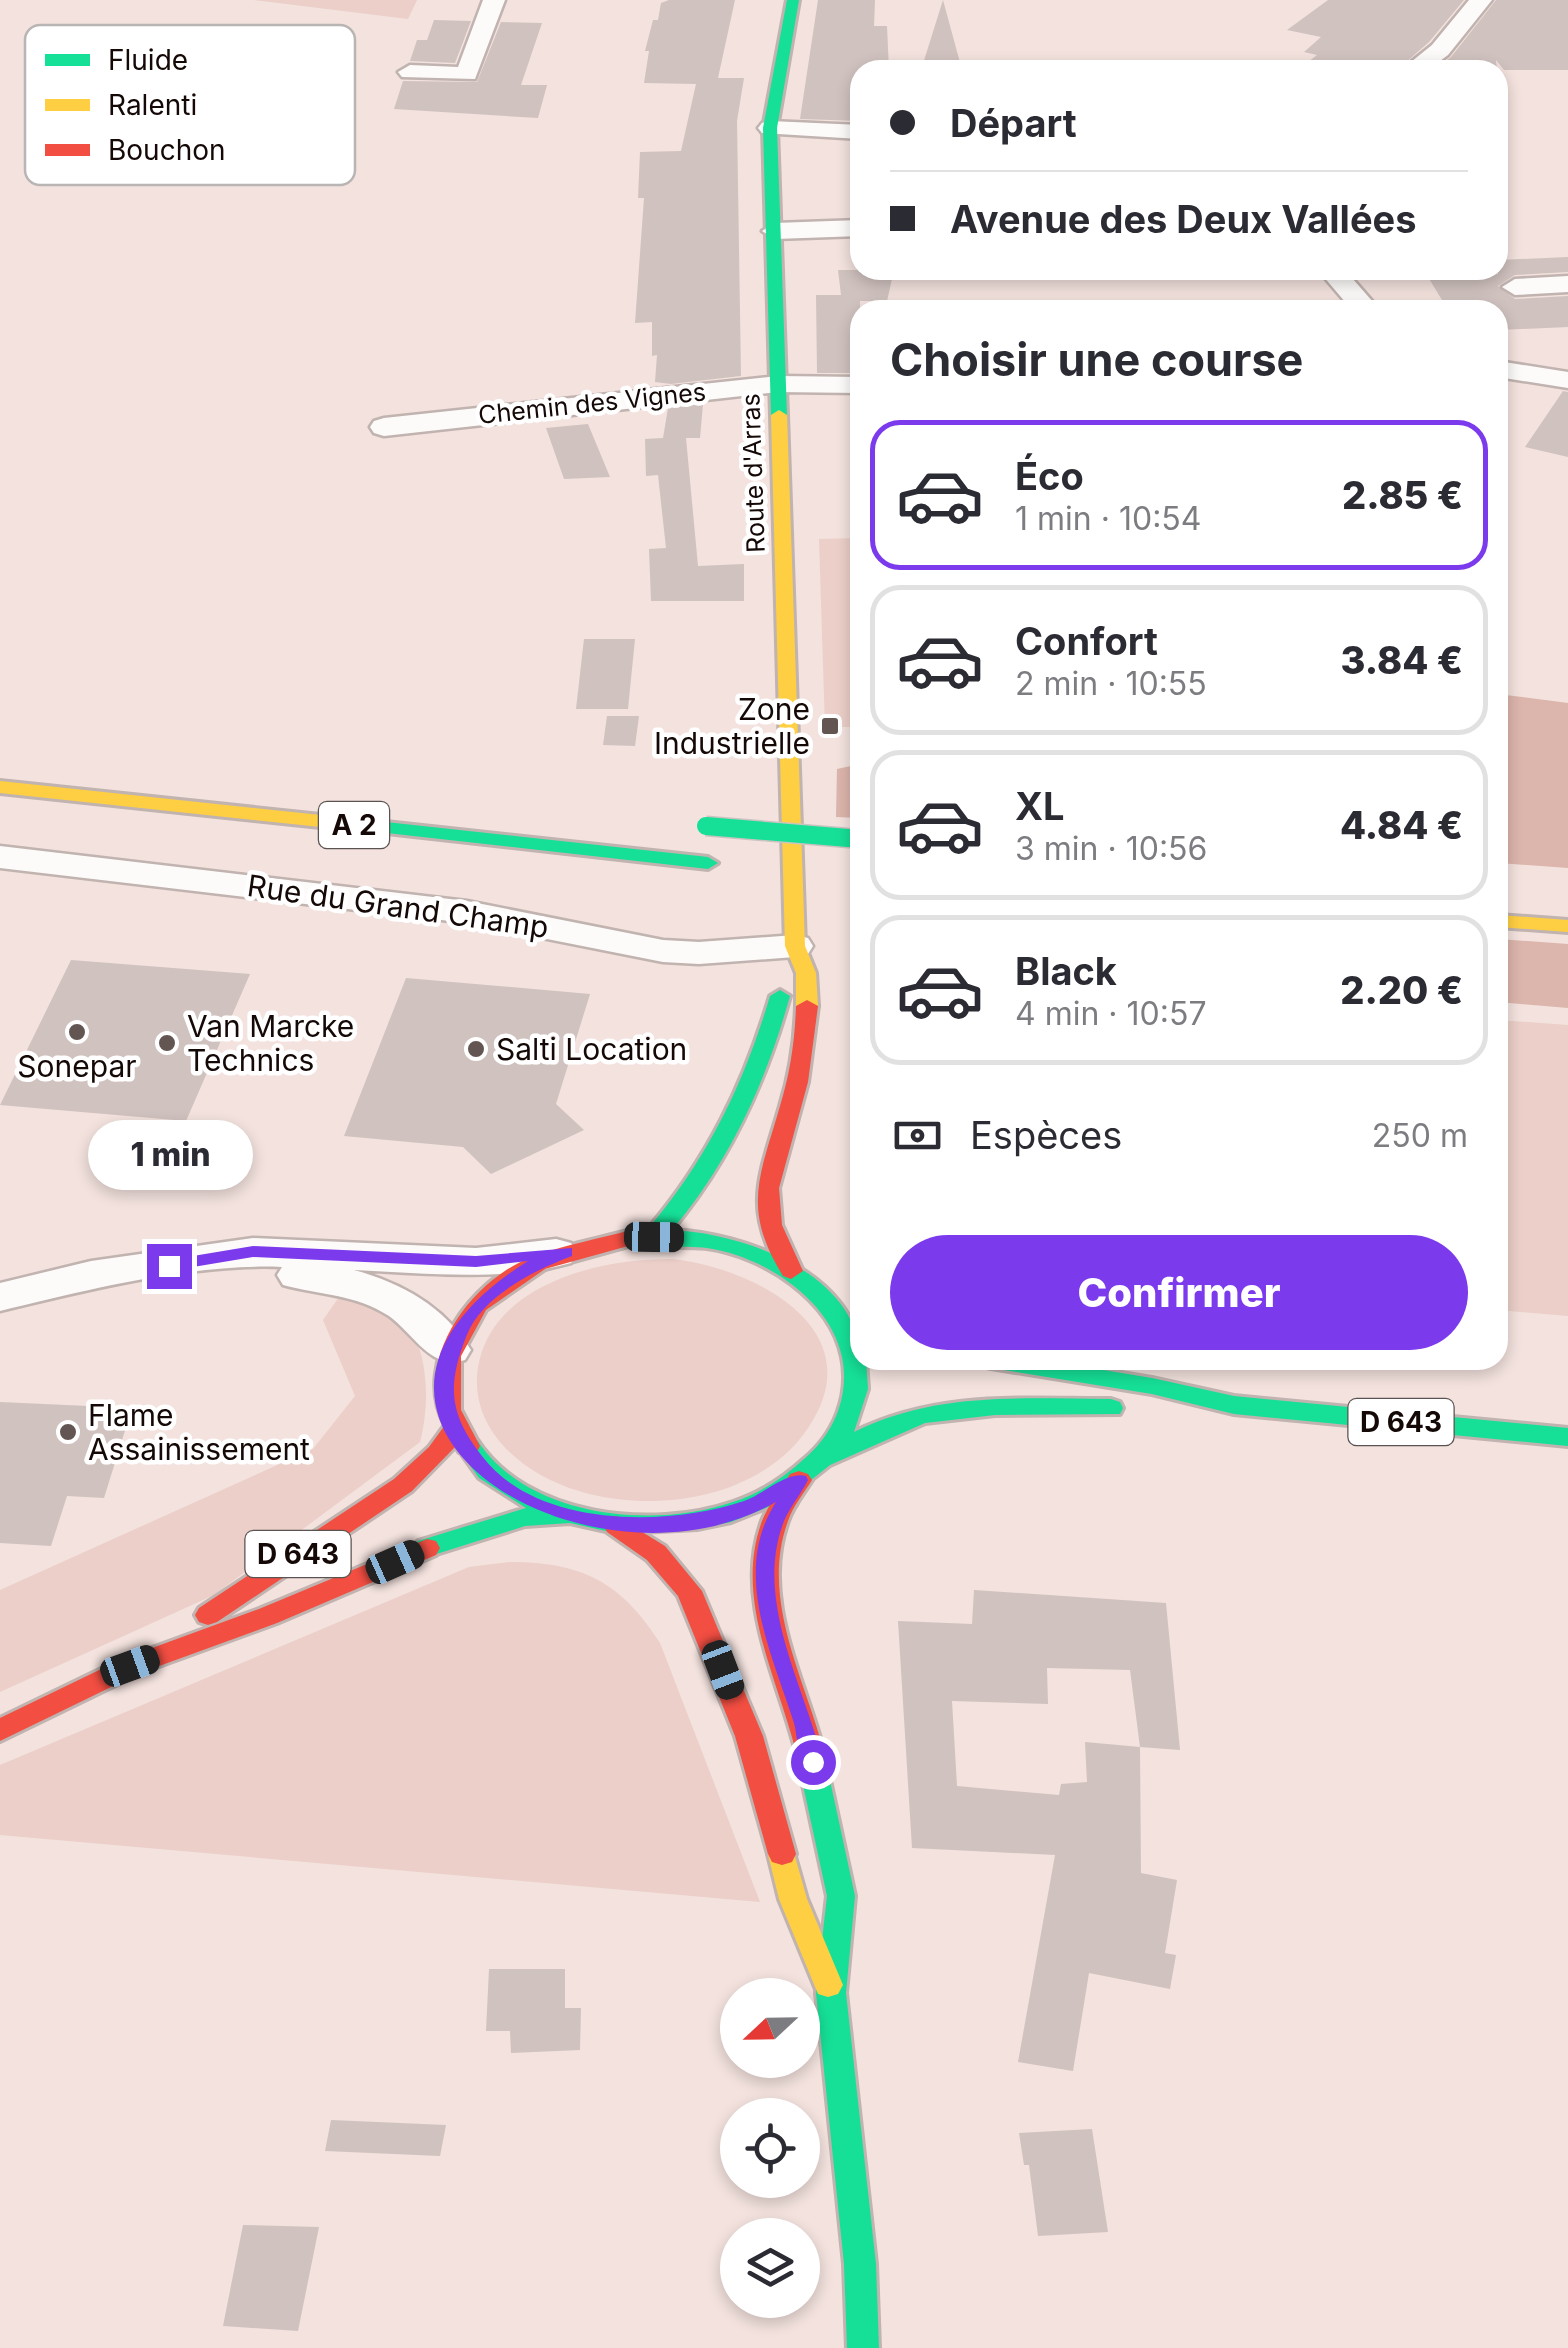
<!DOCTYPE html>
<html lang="fr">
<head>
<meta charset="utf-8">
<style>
  :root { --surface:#fff; --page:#f2f2f3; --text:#2b2b33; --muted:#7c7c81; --line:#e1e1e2; --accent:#7c3aed }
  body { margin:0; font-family:Inter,sans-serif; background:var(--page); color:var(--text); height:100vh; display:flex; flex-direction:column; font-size:38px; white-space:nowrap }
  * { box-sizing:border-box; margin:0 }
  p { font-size:32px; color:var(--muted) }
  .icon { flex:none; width:55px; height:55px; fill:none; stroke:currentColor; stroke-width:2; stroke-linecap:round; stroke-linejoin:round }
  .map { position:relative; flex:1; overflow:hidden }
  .side { position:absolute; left:850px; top:300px; width:658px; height:1070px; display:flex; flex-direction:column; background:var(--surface); border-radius:30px; box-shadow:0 5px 15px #0003 }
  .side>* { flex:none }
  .hud { position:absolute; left:850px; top:60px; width:658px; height:220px; border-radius:30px; box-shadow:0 5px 15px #0003; display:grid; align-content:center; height:220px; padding:0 40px; background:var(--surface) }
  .needle { width:65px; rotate:248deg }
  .fabs { position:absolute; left:720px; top:1978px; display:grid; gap:20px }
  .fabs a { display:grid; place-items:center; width:100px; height:100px; border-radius:50%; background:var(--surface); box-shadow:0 5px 15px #0003; font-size:50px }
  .end { position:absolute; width:45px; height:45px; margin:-22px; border:12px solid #7c3aed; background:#fff; box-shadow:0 0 0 5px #fff }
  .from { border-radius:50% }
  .bubble { position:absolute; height:70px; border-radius:35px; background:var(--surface); box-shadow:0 5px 15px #0003; font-size:32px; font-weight:800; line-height:70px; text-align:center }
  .car { position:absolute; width:30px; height:60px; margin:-30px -15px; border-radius:12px; box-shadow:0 0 8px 2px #0007; background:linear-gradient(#222 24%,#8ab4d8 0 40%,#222 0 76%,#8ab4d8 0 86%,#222 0) }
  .hud b { display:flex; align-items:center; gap:35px; height:95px; font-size:38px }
  .hud b+b { border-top:2px solid var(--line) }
  .hud i { width:25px; height:25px; background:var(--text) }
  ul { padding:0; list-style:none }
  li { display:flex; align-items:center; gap:30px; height:150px; margin:0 20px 15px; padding:0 20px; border:5px solid var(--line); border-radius:30px }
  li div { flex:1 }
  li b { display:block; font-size:38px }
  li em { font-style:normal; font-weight:800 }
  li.on { border-color:var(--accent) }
  li>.icon { width:90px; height:90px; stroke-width:1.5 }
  h2 { padding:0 40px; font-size:45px; line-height:120px }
  .pay { display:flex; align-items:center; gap:25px; height:110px; padding:0 40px; font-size:38px }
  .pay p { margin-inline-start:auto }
  .button { display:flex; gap:20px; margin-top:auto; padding:20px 40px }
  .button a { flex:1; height:115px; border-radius:60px; background:var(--accent); color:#fff; font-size:40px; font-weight:800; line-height:115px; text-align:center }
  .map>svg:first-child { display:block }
  .green { fill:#ebcfc8 }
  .forest { fill:#dcb5ac }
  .building { fill:#d0c2bf; fill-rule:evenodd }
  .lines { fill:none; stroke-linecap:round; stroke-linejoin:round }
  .street-casing { stroke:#c1b3af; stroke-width:5 }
  .fast-casing { stroke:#c1b3af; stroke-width:6 }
  .slow-casing { stroke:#c1b3af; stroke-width:6 }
  .jam-casing { stroke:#c1b3af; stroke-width:6 }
  .street { fill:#fdfbfa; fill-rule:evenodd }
  .fast { fill:#16e098; fill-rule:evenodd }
  .slow { fill:#ffcf43; fill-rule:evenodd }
  .jam { fill:#f24e42; fill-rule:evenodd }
  .fast-bridge-casing { stroke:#ccc3c1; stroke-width:21; stroke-linecap:butt }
  .fast-bridge { stroke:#16e098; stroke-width:18 }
  .route { fill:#7c3aed }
  .poi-dot { fill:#625552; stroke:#fff; stroke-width:4 }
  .labels { text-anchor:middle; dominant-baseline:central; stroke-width:9; stroke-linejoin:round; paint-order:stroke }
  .far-street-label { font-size:25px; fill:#140906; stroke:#fff }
  .shield { fill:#fff; stroke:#5a5351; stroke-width:2.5 }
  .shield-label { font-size:28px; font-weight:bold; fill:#140906 }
  .poi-label { font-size:30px; fill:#140906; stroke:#fff; text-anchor:start }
  .street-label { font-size:30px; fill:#140906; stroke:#fff }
  .key { fill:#fff; stroke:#b8b5b4; stroke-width:2.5 }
  .key-label { font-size:28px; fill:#140906 }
</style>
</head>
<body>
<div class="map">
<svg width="1568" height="2348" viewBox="0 0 1568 2348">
  <rect width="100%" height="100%" fill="#f3e2de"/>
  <!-- green -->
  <path class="green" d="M254,0H417L408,19Z
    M860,538V727H825L819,539Z
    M1498,1020L1568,1025V1316L1498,1310Z
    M673,1259C753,1268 875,1329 808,1428C754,1509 619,1520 539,1474C504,1454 475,1420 477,1377C484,1285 599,1258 673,1259Z
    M344,1290C356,1293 371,1295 382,1301C429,1326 432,1396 420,1442L214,1595L0,1692V1590L313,1449L355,1396L323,1320Z
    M509,1562C582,1562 621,1582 660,1643L760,1902L0,1835V1765L469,1567Z"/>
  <!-- forest -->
  <path class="forest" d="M1498,694L1568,703V868L1498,863Z
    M860,764V818L836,817L837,769Z
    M1498,939L1568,944V1008L1498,1002Z"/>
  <!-- building -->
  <path class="building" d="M669,0H735L718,78H744L737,121L741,376L671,384L655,382L657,355L652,356V322L635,323L644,198H638L640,152L681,151L696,84L644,83L649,51H645L653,20H658L661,3Z
    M818,0H875L874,26H887L889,70H860V121L800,119Z
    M943,0L962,70H921Z
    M1328,0H1464L1429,42L1397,70H1349L1308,62L1317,55L1304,52L1321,37L1287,30Z
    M1496,0H1568V70H1504L1496,60L1497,70H1434L1451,57Z
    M434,20L471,21L455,63L410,61L417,40H427Z
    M501,22L542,23L521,85H547L538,118L394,109L403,81L477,82Z
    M1568,257V272L1515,275L1498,286L1515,299L1568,296V327L1498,330V310H1448L1428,277L1498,274V260Z
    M838,270H894L887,301H860V373H817L816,295H841Z
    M1563,391L1568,392V457L1525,447Z
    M703,404L700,438H686L698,566L744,564V601H651L649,549L666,548L658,475L646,476L645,439L663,438L668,408Z
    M588,424L610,477L564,479L546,428Z
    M584,639H635L628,709H576Z
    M607,716H639L635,746L603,745Z
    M71,960L250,974L186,1121L0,1105Z
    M406,978L590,994L556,1104L584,1130L491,1174L463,1147L344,1136Z
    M0,1402L132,1408L104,1498L67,1496L51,1546L0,1543Z
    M974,1590L1166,1603L1180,1750L1140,1747L1141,1873L1177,1880L1165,1953L1176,1955L1170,1989L1089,1973L1073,2071L1018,2062L1055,1855L912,1848L898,1621L972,1624ZM1047,1668L1130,1670L1140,1747L1085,1742L1087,1782L1061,1784L1059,1795L957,1786L952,1701L1048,1704Z
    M489,1969H565V2008H581L580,2050L511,2053L510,2031H486Z
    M331,2120L446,2125L440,2156L325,2151Z
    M1092,2129L1108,2232L1038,2236L1029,2165H1024L1019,2133Z
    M243,2225L319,2227L298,2331L223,2326Z"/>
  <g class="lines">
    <!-- street casing -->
    <g class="street-casing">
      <path id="street" d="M483,0H505L475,79L402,77L398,72L410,65L458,67Z
        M1469,0H1492L1448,55L1428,70H1401L1432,45Z
        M770,121L860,125V139L762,133L758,128L762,123Z
        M860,220V236L775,239L762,231L775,223Z
        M1318,270H1345L1380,310H1352Z
        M1568,276V292L1515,295L1502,287L1515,279Z
        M1498,361L1568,372V388L1498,377Z
        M778,376L860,377V393L778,392L384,436L374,433L370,427L374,421L384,418Z
        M0,846L467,901L663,940L699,942L795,935L808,938L813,946L808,954L795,957L699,964L663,962L467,923L0,868Z
        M253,1238L476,1248L556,1239L571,1243L577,1253L571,1263C501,1282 426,1273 354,1270C402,1283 445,1307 471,1350L465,1360C430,1370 415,1335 389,1316C355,1294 320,1295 283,1285L277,1275L282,1267C194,1263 86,1290 0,1311V1283L91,1261Z"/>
    </g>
    <!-- fast casing -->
    <g class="fast-casing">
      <path id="fast" d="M787,0H799L777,128L787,415L779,420L771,415L763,128Z
        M349,818L708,857L718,863L708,869L342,828L339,824Z
        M780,990L790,996C766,1082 730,1161 672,1230C743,1233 860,1274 860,1360H866L868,1389L854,1432C937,1391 1021,1399 1111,1399L1120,1402L1123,1408L1120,1414L995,1415L925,1423L830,1465L786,1500L731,1522L697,1529L640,1532L606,1531L570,1523L525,1526L427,1557L418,1555L414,1548L418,1541L526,1508L479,1478L456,1446L459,1440H477C527,1517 652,1530 733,1502C761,1493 783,1478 804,1459C834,1434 850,1396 842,1357C830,1299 763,1256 707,1248C688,1245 630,1251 619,1238L623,1233L647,1230C707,1160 744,1084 770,996Z
        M979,1360H1043L1152,1378L1234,1396L1568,1428V1446L1234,1414L1152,1394L991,1368L982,1366Z
        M809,1737L819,1740L823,1748L855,1896L846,1993L876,2264L879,2348H847L844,2264L816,1993L827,1896L795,1748L799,1740Z"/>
    </g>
    <!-- slow casing -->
    <g class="slow-casing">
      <path id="slow" d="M779,410L787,415L805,946L816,973L818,1006L807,1012L796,1006V973L785,946L771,415Z
        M0,781L349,818L359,824L349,830L0,793Z
        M1498,915L1568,920V932L1498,927Z
        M782,1843L792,1846L807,1899L843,1985L838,1994L828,1997L818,1994L779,1899L768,1854L772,1846Z"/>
    </g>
    <!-- jam casing -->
    <g class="jam-casing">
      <path id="jam" d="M807,1000L818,1006L808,1082L779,1188L782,1225L803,1271L791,1279L783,1276C741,1208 760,1176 780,1106C790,1074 795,1040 796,1006Z
        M631,1230L643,1238L639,1243L545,1269L486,1310L461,1356V1410L480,1446L477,1452H459L456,1446L412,1491L217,1622L208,1625L199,1622L195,1615L199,1608L394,1479L429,1447L445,1425C411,1361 472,1279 532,1257C563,1245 599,1239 631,1230Z
        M799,1471L808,1474L812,1480C804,1493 793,1506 788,1521C760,1597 803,1675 823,1748L819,1756L809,1759L799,1756L795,1748C776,1675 734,1597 762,1521C769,1504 780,1489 790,1474Z
        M616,1516L665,1546L702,1591L763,1736L796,1854L792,1862L782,1865L772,1862L768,1854L735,1736L678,1596L647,1560L607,1532L603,1525L607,1518Z
        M427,1539L436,1541L440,1548L436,1555L277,1623L140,1673L0,1741V1718L122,1659L259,1609Z"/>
    </g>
    <!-- street -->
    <use href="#street" class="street"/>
    <!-- fast -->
    <use href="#fast" class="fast"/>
    <!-- slow -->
    <use href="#slow" class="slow"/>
    <!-- jam -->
    <use href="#jam" class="jam"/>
    <!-- fast-bridge casing -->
    <g class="fast-bridge-casing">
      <path id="fast-bridge" d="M706,826L860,839"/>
    </g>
    <!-- fast-bridge -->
    <use href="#fast-bridge" class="fast-bridge"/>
  </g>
  <!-- route -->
  <path class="route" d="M253,1246L476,1256L572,1248V1256C535,1270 481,1296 466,1337C447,1386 449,1414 482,1456C536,1528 667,1527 744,1501C763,1495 786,1471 806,1476L808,1480C801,1494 790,1507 784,1521C753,1601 805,1686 823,1762L820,1768L813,1770C797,1765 798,1738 794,1723C772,1653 731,1572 776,1502C590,1608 276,1420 528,1261L476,1267L253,1257L169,1271L161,1266L169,1260Z"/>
  <!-- markers -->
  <g class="poi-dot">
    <rect x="820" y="716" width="20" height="20" rx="5"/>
    <circle cx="77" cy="1032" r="10"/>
    <circle cx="167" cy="1043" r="10"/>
    <circle cx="476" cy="1049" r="10"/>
    <circle cx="68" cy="1432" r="10"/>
  </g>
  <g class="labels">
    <!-- far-street labels -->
    <g class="far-street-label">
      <text transform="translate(592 403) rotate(-6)">Chemin des Vignes</text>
      <text transform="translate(753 473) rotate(-92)">Route d'Arras</text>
    </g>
    <!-- shield labels -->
    <g class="shield">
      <rect x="319" y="802" width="70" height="46" rx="8"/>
      <rect x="1348.5" y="1399" width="105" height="46" rx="8"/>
      <rect x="245.5" y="1531" width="105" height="46" rx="8"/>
    </g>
    <g class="shield-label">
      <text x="354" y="825">A 2</text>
      <text x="1401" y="1422">D 643</text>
      <text x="298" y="1554">D 643</text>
    </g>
    <!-- poi labels -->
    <g class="poi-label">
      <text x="810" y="709" text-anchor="end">Zone<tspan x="810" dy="34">Industrielle</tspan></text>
      <text x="187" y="1026">Van Marcke<tspan x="187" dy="34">Technics</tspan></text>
      <text x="496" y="1049">Salti Location</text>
      <text x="77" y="1066" text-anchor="middle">Sonepar</text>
      <text x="88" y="1415">Flame<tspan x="88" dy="34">Assainissement</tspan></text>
    </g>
    <!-- street labels -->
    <g class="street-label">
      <text transform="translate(398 906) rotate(8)">Rue du Grand Champ</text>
    </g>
  </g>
  <!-- legend -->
  <rect x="25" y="25" width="330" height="160" rx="15" class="key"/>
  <rect x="45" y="54" width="45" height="12" fill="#16e098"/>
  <rect x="45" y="99" width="45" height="12" fill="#ffcf43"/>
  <rect x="45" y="144" width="45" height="12" fill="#f24e42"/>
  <g class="key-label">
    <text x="108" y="70">Fluide</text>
    <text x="108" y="115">Ralenti</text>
    <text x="108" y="160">Bouchon</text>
  </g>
</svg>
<div class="fabs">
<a><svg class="needle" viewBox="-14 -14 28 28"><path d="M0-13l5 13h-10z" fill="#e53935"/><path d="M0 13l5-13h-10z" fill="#7c7c81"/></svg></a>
<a><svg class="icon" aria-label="locate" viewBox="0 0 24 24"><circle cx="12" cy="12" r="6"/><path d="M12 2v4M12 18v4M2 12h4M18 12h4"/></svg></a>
<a><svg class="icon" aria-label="layers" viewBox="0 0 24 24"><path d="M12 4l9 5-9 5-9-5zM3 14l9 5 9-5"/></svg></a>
</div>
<i class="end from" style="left:813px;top:1762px"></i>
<i class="end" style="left:169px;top:1266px"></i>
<div class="bubble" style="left:88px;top:1120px;width:165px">1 min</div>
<i class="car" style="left:654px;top:1237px;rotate:91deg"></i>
<i class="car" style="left:395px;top:1562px;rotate:66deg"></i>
<i class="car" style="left:130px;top:1666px;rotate:70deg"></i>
<i class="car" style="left:723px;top:1670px;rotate:159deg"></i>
<div class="hud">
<b><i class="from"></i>Départ</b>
<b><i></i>Avenue des Deux Vallées</b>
</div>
<section class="side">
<h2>Choisir une course</h2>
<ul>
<li class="on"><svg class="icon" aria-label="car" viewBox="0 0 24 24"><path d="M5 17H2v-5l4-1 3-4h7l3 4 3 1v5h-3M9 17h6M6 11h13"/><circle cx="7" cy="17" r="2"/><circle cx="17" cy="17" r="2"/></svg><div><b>Éco</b><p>1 min · 10:54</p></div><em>2.85 €</em></li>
<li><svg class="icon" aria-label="car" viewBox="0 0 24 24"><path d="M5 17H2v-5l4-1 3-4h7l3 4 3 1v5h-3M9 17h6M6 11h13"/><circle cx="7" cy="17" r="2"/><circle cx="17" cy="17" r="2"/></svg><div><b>Confort</b><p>2 min · 10:55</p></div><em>3.84 €</em></li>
<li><svg class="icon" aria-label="car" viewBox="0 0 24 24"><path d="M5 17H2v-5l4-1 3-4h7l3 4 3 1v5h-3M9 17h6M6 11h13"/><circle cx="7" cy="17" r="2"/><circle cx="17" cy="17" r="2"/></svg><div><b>XL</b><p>3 min · 10:56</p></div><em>4.84 €</em></li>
<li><svg class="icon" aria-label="car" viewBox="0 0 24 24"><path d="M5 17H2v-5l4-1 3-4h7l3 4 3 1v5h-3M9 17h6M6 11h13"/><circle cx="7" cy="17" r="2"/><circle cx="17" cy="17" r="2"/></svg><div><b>Black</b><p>4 min · 10:57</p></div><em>2.20 €</em></li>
</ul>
<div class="pay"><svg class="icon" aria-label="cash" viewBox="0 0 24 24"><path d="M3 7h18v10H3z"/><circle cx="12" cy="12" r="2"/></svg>Espèces<p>250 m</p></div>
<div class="button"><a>Confirmer</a></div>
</section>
</div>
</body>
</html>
